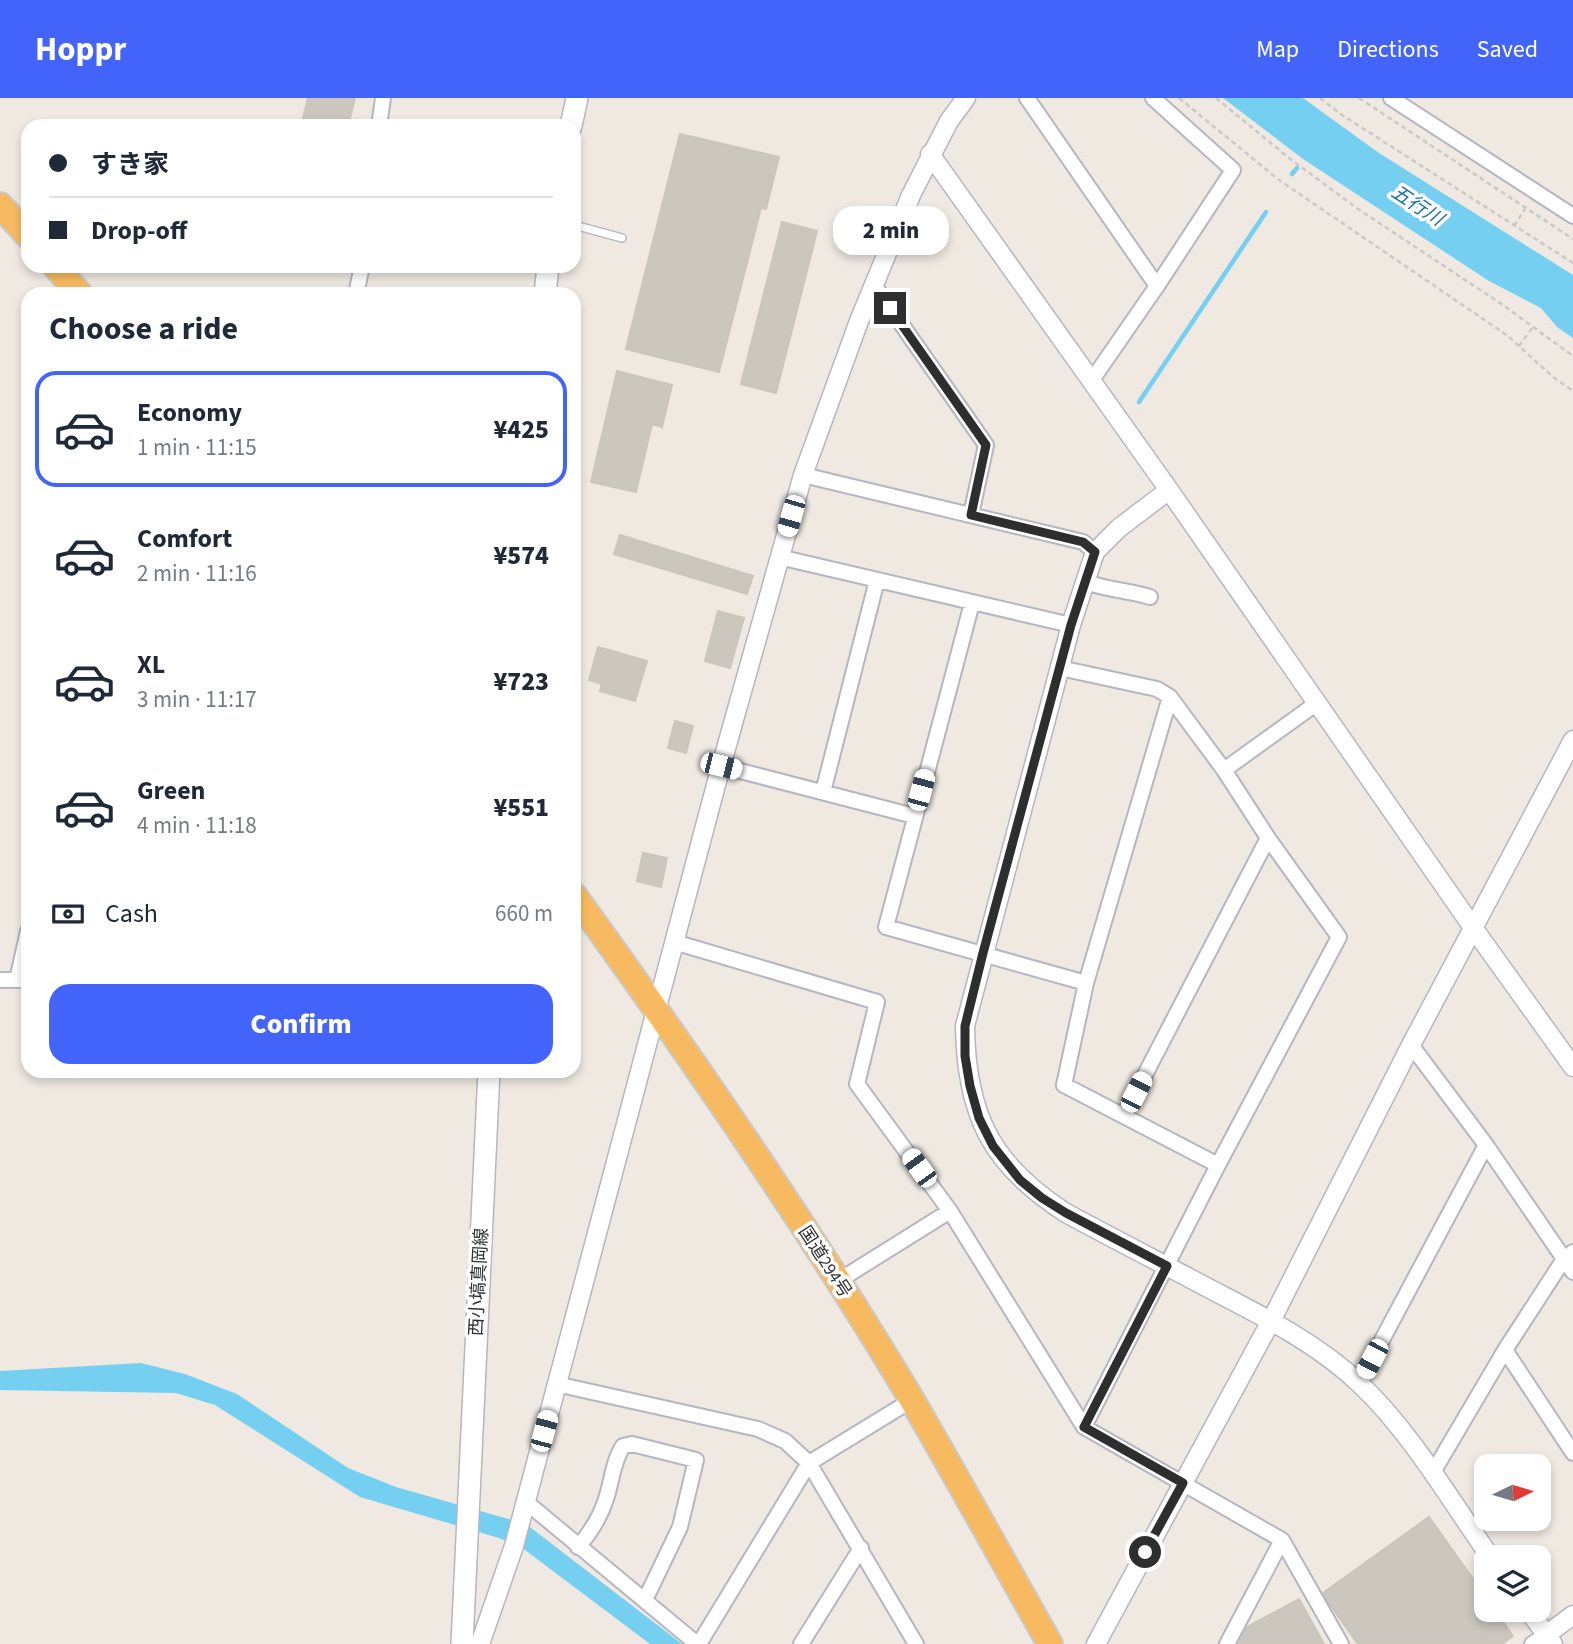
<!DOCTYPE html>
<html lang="en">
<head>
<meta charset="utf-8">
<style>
  :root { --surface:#fff; --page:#f6f6f7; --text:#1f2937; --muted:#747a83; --line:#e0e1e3; --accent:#4264fb }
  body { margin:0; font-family:"Source Sans 3","Noto Sans JP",sans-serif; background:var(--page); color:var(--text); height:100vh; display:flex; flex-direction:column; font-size:26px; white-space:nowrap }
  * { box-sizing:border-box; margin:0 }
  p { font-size:23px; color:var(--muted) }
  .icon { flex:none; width:38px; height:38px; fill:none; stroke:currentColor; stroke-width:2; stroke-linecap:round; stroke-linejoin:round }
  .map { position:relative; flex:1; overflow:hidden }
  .details { position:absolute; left:21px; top:189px; width:560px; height:791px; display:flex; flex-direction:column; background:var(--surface); border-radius:21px; box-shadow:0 4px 10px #0003 }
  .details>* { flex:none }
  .banner { position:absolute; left:21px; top:21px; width:560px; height:154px; border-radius:21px; box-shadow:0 4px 10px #0003; display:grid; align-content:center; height:154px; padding:0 28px; background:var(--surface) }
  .needle { width:46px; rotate:85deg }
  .buttons { position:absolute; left:1474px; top:1356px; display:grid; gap:14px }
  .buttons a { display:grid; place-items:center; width:77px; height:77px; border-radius:14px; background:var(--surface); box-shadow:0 4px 10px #0003; font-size:35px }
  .end { position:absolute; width:32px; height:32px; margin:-16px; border:9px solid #2e2e2e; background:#fff; box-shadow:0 0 0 4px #fff }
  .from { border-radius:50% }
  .bubble { position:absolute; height:49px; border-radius:21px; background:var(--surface); box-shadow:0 4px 10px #0003; font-size:23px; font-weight:800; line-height:49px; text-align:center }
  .car { position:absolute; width:21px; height:42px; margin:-21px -10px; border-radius:9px; box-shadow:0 0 5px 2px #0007; background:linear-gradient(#fff 24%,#345 0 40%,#fff 0 76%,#345 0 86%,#fff 0) }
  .banner b { display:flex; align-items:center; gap:24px; height:66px; font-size:26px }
  .banner b+b { border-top:2px solid var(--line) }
  .banner i { width:18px; height:18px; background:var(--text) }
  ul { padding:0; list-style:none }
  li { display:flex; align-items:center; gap:21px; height:116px; margin:0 14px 10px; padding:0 14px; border:4px solid transparent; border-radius:21px }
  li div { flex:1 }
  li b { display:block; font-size:26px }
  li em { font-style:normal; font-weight:800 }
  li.selected { border-color:var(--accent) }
  li>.icon { width:63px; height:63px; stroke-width:1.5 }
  h2 { padding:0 28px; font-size:32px; line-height:84px }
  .pay { display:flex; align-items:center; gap:18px; height:77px; padding:0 28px; font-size:26px }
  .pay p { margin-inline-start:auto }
  .button { display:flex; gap:14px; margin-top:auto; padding:14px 28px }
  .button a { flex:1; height:80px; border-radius:21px; background:var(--accent); color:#fff; font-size:28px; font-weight:800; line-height:80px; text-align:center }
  header { display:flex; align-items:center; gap:42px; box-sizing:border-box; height:98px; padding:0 35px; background:var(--accent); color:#fff }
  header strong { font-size:33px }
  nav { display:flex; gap:38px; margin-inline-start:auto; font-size:24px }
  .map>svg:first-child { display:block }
  .water { fill:#75cff0 }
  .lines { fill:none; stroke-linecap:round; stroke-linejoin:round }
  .stream { stroke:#75cff0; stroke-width:4.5 }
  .building { fill:#cbc7bf; stroke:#cbc5ba; stroke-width:2 }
  .service-casing { stroke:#b4b7c1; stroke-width:10 }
  .minor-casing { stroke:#b4b7c1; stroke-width:18 }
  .tertiary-casing { stroke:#b4b7c1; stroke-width:21 }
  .secondary-casing { stroke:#b4b7c1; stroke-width:24 }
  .trunk-casing { stroke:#c9c9c9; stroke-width:28 }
  .path { stroke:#c9c9c9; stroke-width:2.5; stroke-dasharray:5 3.5; stroke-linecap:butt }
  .service { stroke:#fff; stroke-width:7 }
  .minor { stroke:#fff; stroke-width:14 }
  .tertiary { stroke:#fff; stroke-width:18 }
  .secondary { stroke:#fff; stroke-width:21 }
  .trunk { stroke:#f8ba60; stroke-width:24 }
  .route { stroke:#2e2e2e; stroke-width:9 }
  .labels { text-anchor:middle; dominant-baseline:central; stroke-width:7; stroke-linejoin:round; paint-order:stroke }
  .street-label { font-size:18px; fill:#2e2e2e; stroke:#fff }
  .water-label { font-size:19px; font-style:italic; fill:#0d6fa3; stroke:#fff }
</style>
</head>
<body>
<header>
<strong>Hoppr</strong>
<nav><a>Map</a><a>Directions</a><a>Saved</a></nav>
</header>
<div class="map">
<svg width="1573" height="1546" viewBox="0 0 1573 1546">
  <rect width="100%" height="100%" fill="#efe9e1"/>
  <!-- water -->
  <path class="water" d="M1223,0H1303L1379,55L1573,177V240L1557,229L1541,210L1489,183L1303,61Z
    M141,1265L185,1276L237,1296L348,1370L396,1389L526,1426L682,1546H650L521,1449L499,1440L360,1399L215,1307L176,1295L0,1292V1273Z"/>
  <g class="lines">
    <!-- stream -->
    <path class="stream" d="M1292,76L1297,70
      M1139,304L1266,114"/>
  </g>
  <!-- building -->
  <path class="building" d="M308,0H355L348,28H301Z
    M680,36L779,59L766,111L761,110L719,274L626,251Z
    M782,124L817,133L776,295L741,286Z
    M617,273L672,287L662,329L652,326L636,394L591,384Z
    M620,437L753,478L747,496L614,456Z
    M718,513L744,520L730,570L705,563Z
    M598,549L647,563L635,603L600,593L602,586L589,582Z
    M675,623L693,628L686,655L668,650Z
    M643,755L667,760L661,789L637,783Z
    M1429,1419L1486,1499V1512H1495L1513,1538L1502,1546H1358L1328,1504L1323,1495Z
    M1299,1501L1324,1546H1238L1247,1529Z"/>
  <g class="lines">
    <!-- service casing -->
    <g class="service-casing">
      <path id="service" d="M574,127L622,140"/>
    </g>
    <!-- minor casing -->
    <g class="minor-casing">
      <path id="minor" d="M1027,0L1157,188
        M1391,0L1573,118
        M379,28L383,0
        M874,187L986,347L971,417
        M356,196L362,168
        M1092,282L1157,188L1233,72L1153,0
        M803,377L1083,444L1095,454
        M779,459L1071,527
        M1086,484C1107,492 1128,492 1150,499
        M972,505L886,829L1086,885
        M1060,570L1157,591L1170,599L1224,672L1268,740L1339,839L1218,1067L1084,1329
        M1170,599L1086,885L1064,987L1218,1067
        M721,668L914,718
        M1224,672L1317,605
        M823,694L877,482
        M674,844L877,904L857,986L950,1113L1084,1329L1282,1442L1341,1546
        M0,882H28
        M17,882L28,833
        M1411,947L1486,1047L1573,1174
        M1124,1017L1268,740
        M838,1183L950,1113
        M1505,1252L1573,1355
        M1359,1285L1486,1047
        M556,1286L758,1331L785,1343L809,1365L916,1546
        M1432,1376L1505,1252L1564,1161L1573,1154
        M526,1404L697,1546
        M578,1449C591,1434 600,1420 606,1401C612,1383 613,1363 623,1348L632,1346L696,1362L680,1429L645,1502
        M699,1546L809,1365L912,1302
        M801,1546L861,1450
        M1227,1546L1282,1442
        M1532,1546L1546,1537"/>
    </g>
    <!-- tertiary casing -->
    <g class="tertiary-casing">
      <path id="tertiary" d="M930,56L1169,392L1474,831L1573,969
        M1169,392L1119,430L1095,454L1071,527L965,928C966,1016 991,1067 1066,1115C1114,1141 1163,1166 1212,1192C1264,1219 1317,1245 1360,1286C1410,1333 1451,1403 1491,1460
        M1528,1512L1553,1546
        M1546,1537L1573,1517
        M480,1546L514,1448L721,668L803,377L859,223L911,97L949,23L966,0
        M1096,1546L1271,1223L1411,947L1573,642"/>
    </g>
    <!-- secondary casing -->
    <g class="secondary-casing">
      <path id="secondary" d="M571,28L577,0
        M545,196L548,168
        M462,1546L489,973"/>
    </g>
    <!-- trunk casing -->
    <g class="trunk-casing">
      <path id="trunk" d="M0,107L28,138
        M55,168L80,196
        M574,797C693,961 808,1128 912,1302C959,1383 1004,1465 1050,1546"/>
    </g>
    <!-- path -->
    <path class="path" d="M1179,0L1279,82L1508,238L1553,279L1573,293
      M1216,0L1289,60L1358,111L1503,207L1573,258
      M1320,0L1342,17L1573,165
      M1359,0L1573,141
      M1514,128L1525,111
      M1519,248L1533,229"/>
    <!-- service -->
    <use href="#service" class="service"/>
    <!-- minor -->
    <use href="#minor" class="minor"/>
    <!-- tertiary -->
    <use href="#tertiary" class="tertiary"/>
    <!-- secondary -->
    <use href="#secondary" class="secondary"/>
    <!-- trunk -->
    <use href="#trunk" class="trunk"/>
  </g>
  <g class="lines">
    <!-- route -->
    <path class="route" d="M890,210L986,347L971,417L1083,444L1095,454L1071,527L983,855L965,928V958L970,988L979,1020L993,1048L1020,1082L1042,1100L1066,1115L1167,1168L1084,1329L1183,1385L1145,1454"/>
  </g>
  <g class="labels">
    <!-- street labels -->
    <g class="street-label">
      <text transform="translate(825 1164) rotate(57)">国道294号</text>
      <text transform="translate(479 1184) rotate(-87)">西小塙真岡線</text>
    </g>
    <!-- water labels -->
    <g class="water-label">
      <text transform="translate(1417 108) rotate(33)">五行川</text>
    </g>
  </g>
</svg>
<div class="buttons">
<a><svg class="needle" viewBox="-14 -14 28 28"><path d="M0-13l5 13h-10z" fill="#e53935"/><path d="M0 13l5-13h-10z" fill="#747a83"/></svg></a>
<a><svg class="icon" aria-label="layers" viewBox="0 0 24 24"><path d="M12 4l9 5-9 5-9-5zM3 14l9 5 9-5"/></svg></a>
</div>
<i class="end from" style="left:1145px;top:1454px"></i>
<i class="end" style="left:890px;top:210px"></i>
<div class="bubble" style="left:833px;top:108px;width:116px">2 min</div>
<i class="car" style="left:791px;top:418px;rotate:196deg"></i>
<i class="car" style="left:721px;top:668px;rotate:104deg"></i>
<i class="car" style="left:921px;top:692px;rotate:15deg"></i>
<i class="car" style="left:1136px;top:994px;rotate:27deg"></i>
<i class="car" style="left:919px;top:1070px;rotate:324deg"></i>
<i class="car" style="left:1372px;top:1261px;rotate:208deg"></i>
<i class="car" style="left:544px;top:1333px;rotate:15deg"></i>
<div class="banner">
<b><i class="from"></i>すき家</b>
<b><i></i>Drop-off</b>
</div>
<section class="details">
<h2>Choose a ride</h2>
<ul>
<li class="selected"><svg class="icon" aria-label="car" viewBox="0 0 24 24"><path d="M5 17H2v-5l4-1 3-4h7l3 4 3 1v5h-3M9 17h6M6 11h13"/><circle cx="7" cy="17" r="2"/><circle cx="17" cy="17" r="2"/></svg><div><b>Economy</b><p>1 min · 11:15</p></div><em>¥425</em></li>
<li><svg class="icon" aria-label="car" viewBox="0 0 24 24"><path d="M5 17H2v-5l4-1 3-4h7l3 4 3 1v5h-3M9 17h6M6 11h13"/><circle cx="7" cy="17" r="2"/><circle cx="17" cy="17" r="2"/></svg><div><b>Comfort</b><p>2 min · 11:16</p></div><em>¥574</em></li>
<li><svg class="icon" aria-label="car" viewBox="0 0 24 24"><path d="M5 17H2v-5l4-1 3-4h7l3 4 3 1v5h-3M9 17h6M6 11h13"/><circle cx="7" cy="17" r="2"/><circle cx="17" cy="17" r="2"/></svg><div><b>XL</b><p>3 min · 11:17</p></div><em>¥723</em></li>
<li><svg class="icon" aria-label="car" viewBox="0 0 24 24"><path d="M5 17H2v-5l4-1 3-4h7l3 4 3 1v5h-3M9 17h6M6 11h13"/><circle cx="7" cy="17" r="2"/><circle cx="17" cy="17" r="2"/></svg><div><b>Green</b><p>4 min · 11:18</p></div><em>¥551</em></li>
</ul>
<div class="pay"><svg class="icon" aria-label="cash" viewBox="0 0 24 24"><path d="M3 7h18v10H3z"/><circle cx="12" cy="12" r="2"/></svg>Cash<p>660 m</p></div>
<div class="button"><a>Confirm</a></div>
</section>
</div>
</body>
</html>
